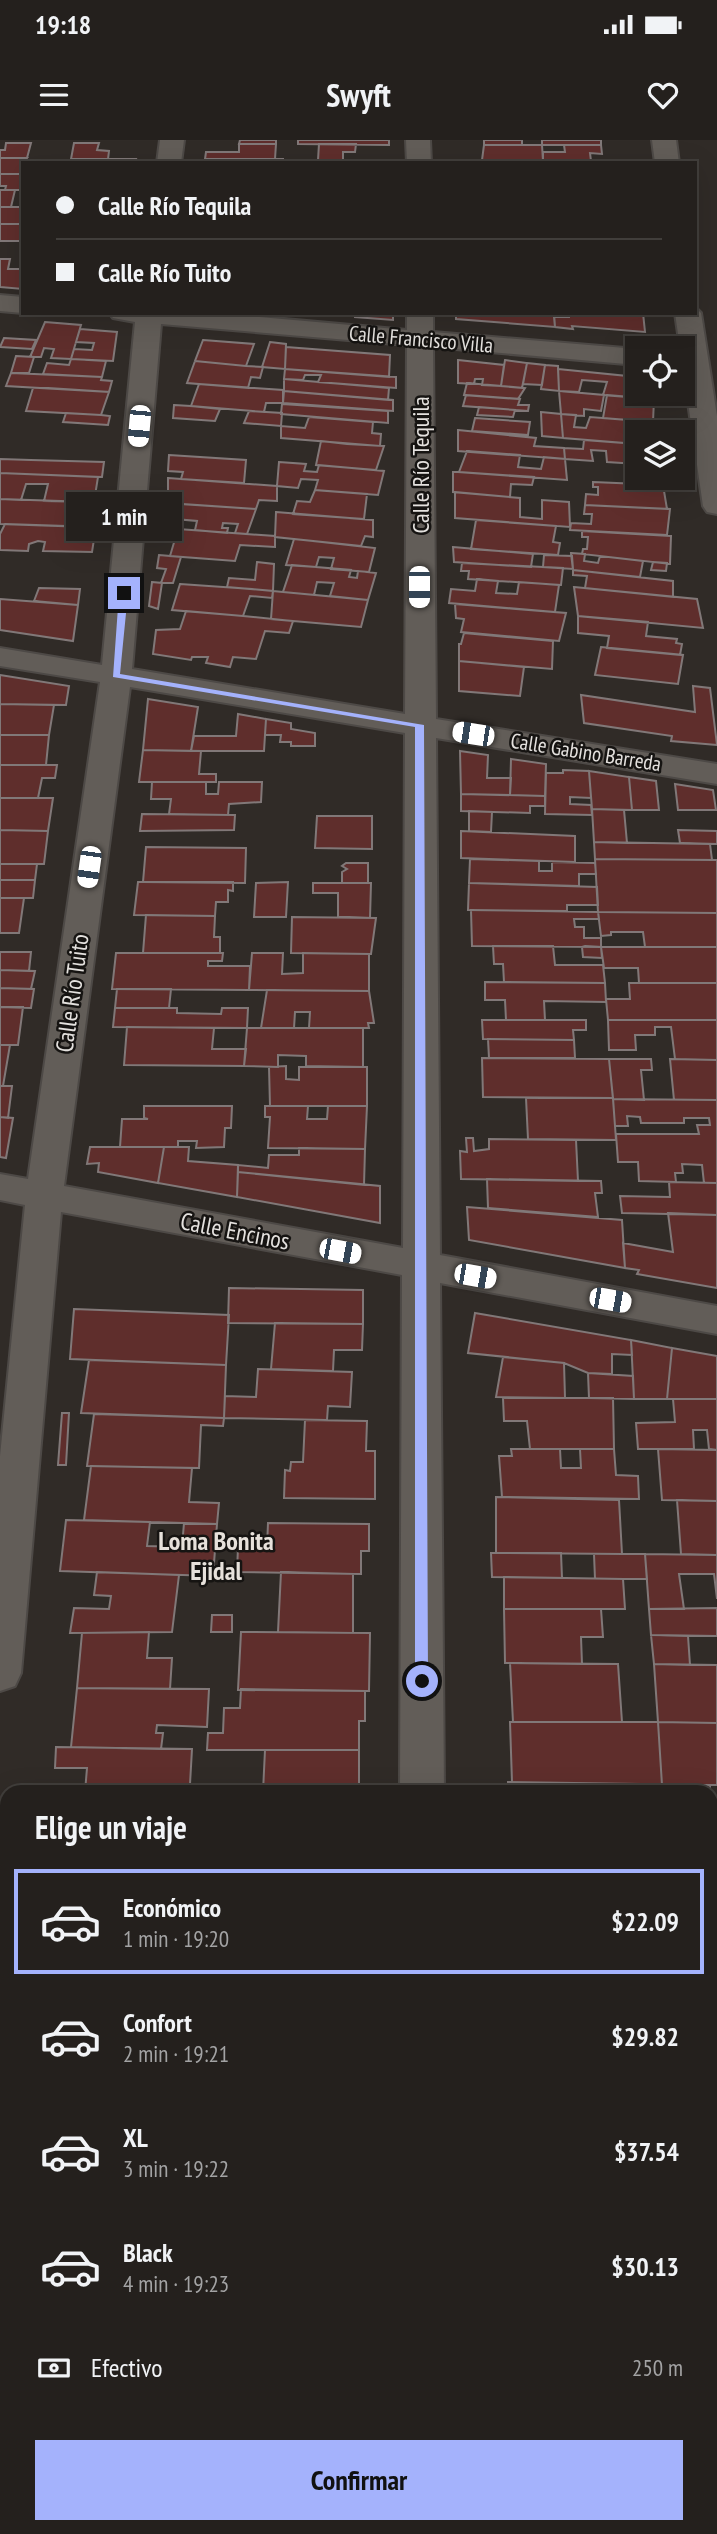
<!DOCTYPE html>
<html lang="es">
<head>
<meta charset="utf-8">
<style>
  :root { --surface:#24201d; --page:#2c2826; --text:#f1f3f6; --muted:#a3a3a4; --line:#413e3b; --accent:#a4b2fc }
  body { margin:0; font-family:"PT Sans Narrow",sans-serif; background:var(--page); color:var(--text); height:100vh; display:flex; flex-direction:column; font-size:26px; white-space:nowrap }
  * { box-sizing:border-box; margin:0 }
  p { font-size:23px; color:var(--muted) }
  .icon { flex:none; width:38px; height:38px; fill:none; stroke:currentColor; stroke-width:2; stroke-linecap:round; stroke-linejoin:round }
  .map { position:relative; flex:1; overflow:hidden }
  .panel { position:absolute; left:0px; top:1645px; width:718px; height:749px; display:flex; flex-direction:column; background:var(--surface); border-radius:21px 21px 0 0; box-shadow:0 7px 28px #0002,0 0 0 2px var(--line) }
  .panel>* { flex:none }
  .banner { position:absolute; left:21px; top:21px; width:676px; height:154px; border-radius:0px; box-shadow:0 7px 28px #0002,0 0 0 2px var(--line); display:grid; align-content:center; height:154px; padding:0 35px; background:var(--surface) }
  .tools { position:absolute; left:625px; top:196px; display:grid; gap:14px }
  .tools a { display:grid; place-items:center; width:70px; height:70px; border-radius:0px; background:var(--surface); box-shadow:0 7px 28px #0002,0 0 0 2px var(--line); font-size:35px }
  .end { position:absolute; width:32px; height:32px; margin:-16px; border:9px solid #a4b2fc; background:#111; box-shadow:0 0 0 4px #111 }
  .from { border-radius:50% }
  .bubble { position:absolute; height:49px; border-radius:0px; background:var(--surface); box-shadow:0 7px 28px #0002,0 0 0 2px var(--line); font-size:23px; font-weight:700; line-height:49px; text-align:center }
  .car { position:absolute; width:21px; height:42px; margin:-21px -10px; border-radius:9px; box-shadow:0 0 5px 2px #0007; background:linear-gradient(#fff 24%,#345 0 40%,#fff 0 76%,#345 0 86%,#fff 0) }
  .banner b { display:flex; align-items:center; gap:24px; height:66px; font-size:26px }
  .banner b+b { border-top:2px solid var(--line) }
  .banner i { width:18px; height:18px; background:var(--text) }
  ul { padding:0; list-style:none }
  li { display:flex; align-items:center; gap:21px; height:105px; margin:0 14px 10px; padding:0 21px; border:4px solid transparent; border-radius:0px }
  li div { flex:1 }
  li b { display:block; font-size:26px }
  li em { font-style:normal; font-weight:700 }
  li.selected { border-color:var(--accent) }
  li>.icon { width:63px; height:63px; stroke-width:1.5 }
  h2 { padding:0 35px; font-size:32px; line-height:84px }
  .pay { display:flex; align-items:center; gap:18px; height:77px; padding:0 35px; font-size:26px }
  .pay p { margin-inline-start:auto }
  .primary-button { display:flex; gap:14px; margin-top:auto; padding:14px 35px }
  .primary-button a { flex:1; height:80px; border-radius:0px; background:var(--accent); color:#111; font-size:28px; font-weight:700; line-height:80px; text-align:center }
  .status { display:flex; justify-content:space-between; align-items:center; height:49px; padding:0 35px; background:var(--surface); direction:ltr }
  .status svg { height:19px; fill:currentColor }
  header { display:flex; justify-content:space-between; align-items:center; height:91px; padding:0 35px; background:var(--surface); font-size:32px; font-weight:700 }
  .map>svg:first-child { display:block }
  .building { fill:#5f2e2c; stroke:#817878; stroke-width:2 }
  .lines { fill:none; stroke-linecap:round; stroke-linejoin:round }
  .minor-casing { stroke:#4d4946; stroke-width:4 }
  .minor { fill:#625d58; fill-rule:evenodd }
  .route { fill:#a4b2fc }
  .labels { text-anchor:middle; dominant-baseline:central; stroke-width:5; stroke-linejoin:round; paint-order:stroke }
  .far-street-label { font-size:21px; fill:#e4e1de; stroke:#161412 }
  .street-label { font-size:24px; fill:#e4e1de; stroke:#161412 }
  .neighbourhood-label { font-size:26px; font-weight:bold; fill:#e7e1db; stroke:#161412 }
</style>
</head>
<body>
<div class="status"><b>19:18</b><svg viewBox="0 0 49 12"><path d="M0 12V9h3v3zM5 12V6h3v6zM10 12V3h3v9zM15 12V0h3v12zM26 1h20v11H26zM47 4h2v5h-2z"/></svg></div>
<header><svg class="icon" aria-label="menu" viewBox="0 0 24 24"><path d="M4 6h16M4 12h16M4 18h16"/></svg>Swyft<svg class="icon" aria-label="heart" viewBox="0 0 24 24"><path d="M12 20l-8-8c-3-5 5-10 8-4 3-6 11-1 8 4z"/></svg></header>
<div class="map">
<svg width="717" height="2394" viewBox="0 0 717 2394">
  <rect width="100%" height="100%" fill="#302b27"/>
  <!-- building -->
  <path class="building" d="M240,0H276V4H239Z
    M298,0H389V5L298,4Z
    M484,0H522V5H484Z
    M542,0H601V5H542Z
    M6,3H31L27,18H0V10H5Z
    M74,3H99L97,10L109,11L108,19H71Z
    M239,4H276L275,19H205L206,12H239Z
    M319,4H356L355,12H343V20H318Z
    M484,5H542L543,21L482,20Z
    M564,5H601L602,14L590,13L591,21H543V12H565Z
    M0,18H27L23,23V34H0Z
    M71,19H136L135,23H70Z
    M239,19H283V23H239Z
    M311,20H382V23H311Z
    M469,20L522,21L523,23H469Z
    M0,34H23V50H5L6,46H0Z
    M0,50H15L11,67H0Z
    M0,67H23L21,84H0Z
    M0,84H23V101H0Z
    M0,119H10L8,129H23V149L0,147Z
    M355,173H393V180L355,177Z
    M456,173H554L555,187L456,179Z
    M569,173H643L645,192L572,186L573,189L555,187L554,177H569Z
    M45,182L81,185L71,219L51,218L54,209L44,208L41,217H30Z
    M80,189L117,192L113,221L71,219L74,209L92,210L94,203L76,202Z
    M4,198L36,200L32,209L0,207Z
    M203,200L254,204L246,226L195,221Z
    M270,202L286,204L285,229L262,227Z
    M286,207L390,215L389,237L285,229Z
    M16,216L34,217L29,233H11Z
    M71,219L106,221L102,237L43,234L47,223L69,225Z
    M458,220L504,225L501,246L482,245L483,239H475L474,244L458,243Z
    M505,220L527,223L522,248L501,246Z
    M195,221L246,226L263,227L260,238L251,237L248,248L187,243Z
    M527,223L545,225L542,245L523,244Z
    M545,225L558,226L559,251L541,249Z
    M285,229L396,237V248L318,242L321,235H305L303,240L284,239Z
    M558,229L637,237V254H664L665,260L603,255L607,242L582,240L579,252L559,251Z
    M11,233L102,237L101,240L112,241L109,252L6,246Z
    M284,239L389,248L388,260L284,251Z
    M467,243L502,246L525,248L518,259L464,255Z
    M199,244L283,250V263H266L264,272L191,266Z
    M33,248H48L109,252L101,275L26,271Z
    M284,251L393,260V271L283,263Z
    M559,251L604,255L601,271L584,269V276L561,274Z
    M466,255L520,259L518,265H529L528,271L463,266Z
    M607,255L654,259L653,282L603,278Z
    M282,264L388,271V283L281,274Z
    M174,265L191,266L220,269L215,281L173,278Z
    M479,267L515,270L513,277L477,275Z
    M249,271L282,273L281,286L244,283Z
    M541,272L561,274L563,298L542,296Z
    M66,273L101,275L110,276L108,285L63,282Z
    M561,274L576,275L574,287L586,288L590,277L667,283L665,292H637V304L563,298Z
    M309,277L373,282L372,293L381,294L380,306L281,298V286L305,288Z
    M475,278L530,282L528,295L472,291Z
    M458,290L536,298L534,306L564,308L565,319L458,311Z
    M584,300L637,304V324L607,322L606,311L591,310L593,321L565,319L564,308L583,309Z
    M321,301L347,304L384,306L376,330L316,325Z
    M467,311L520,315L518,327L541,329L544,317L565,319L567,340L459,332Z
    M169,315L246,320L244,343L181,339L183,332L168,331Z
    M0,319L31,320L104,322L102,337L0,333Z
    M279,322L306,324L304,331L317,332L319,325L384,331L378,355L315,350L318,340L301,339L298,348L277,346Z
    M453,332H459L534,337L532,345L511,344L510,357L453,352Z
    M0,333L98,337L94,362L44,361L48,344H26L21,360L0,359Z
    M168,338L277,346V361L259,360L256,369L168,363Z
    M642,338H660L661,345L643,344Z
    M593,342L663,345L667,369L585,365L586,354L598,355V347H593Z
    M315,350L367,354L364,379L293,374L297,361L310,362Z
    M455,352L520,358V377L542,379V360L569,362L570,387L455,378Z
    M0,359L90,362L86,387L0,384Z
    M180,364L256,369L247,394L235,393L238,384L223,383L222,388H228L227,393L195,390L197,381L175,379Z
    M585,365L670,369L667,395L570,390L571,383L591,384L592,374H584Z
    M276,372L373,380V397L365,396L361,406L275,397Z
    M476,380L556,386L553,402L560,403L558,415L471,409Z
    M5,384L96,387L92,412L43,411L45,402L38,401L29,404L28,411L0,410V394Z
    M178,389L275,396V407L240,405L235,421L170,416Z
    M582,391L671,396L670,424L582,414L583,409H587L588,397H582Z
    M294,399L322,402L375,408L369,432L331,429L334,418L319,417L316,427L286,425Z
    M453,407L533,414L531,427L454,422Z
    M571,413L585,414L584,421L598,423L600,416L643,421L640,437L573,430Z
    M159,415L181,417L173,443H161L166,429L157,428Z
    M544,415L572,416L573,429L543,427Z
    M257,422L274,424L273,451L227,447L229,438L255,440Z
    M653,422L667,423L666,431L651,430Z
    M462,423L563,428L561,445L468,439L469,431H461Z
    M292,425L351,430L349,437L357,438L358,431L376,433L368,460L330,456L334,443L317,442L314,455L283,452Z
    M573,430L673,441V457L585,448L587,436L573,435Z
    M477,439L498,441L496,453L517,454L519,442L559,445L555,472L449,463L451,449L475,451Z
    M152,442L162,443L158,469L149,466Z
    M180,444L252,449L273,451L272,458L250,456L243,476L172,470Z
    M574,447L697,459L703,488L578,476Z
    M39,448L80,449L78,465L34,461Z
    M273,451L283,452L368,460L361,487L293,481L271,479Z
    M0,459L78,465L73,501L0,490Z
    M455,464L516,469L566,473L559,501L461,492L464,479L456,478Z
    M186,471L243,476L293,481L289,493L265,491L256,519L233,517L230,527L206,523L208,517H192L191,520L153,514L156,490L180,489Z
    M578,476L648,482L646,496L677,499L676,503L682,504L680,515L607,508L609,496L578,493Z
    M464,493L553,501L552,529L459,521V504H461Z
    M601,507L683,515L678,544L595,535Z
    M459,521L524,527L520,556L459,551Z
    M0,535L69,546L66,565L0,564Z
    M693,546L710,548L717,605L671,601L672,596L584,583L581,555L695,572Z
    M148,559L198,567L191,611L143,610Z
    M0,564L54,565L49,595H0Z
    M238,574L266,579L264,611H191L194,596H236Z
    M266,579L291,583V589L315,593V606H291V602H280L281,595H265Z
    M0,595H49L46,625H0Z
    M143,610L201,611L199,634H216V642H139Z
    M460,611L488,615L487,638H511L510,655L461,654Z
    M511,619L546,624L545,656L510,655Z
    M0,625H57L55,638H42L38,658H0Z
    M563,630L589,631L591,658L570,657V664L591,665L592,675L545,674L546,633H563Z
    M589,631L629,637L632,670L592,669Z
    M629,637L656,641L659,670H632Z
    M152,642H206V654H218L219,642H262L261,662L229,664L228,675L169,674L171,659H151Z
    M675,644L713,650L716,670H678Z
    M461,654L545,656V666H530V673L461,671Z
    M0,658H53L48,691L0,690Z
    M592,669L624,670L627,703L594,702Z
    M469,671L492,672L491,692L469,691Z
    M142,674L235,675L234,690L140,691Z
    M317,676H372V709L315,708Z
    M0,690L48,691L44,724H0Z
    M678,690L717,691V704L680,703Z
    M461,691L575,696V722L461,718Z
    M594,702L710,704L712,720L595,719Z
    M146,707L246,708L245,743L143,742Z
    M470,719L539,721V731H552V722L595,723L596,734H579V746L469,743Z
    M595,719L717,720V773L598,772Z
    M346,723H368V743H342V732L347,729L342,726Z
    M0,724H37L35,740H0Z
    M0,740H35L33,758H0Z
    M138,742H233V751L228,750V762H216L215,776L134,775Z
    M288,742L286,777H254L256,743Z
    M313,743H371L370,778L338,777V753H313Z
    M469,743L597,747L598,765H567V771L468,770Z
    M0,758H24L19,793H0Z
    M471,770L598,772L599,779H574L575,787H584V798H601V807L472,806Z
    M598,772L717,773V807H645L643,792H611V795L601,796Z
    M146,775L215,776L214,797H220V813H143Z
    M292,777L376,778L371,814L291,813Z
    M493,806H553L555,825H603L605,843L504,842L503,824H494Z
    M585,806L601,807L602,818L583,817L582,807Z
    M601,807H717V843H639L638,828H604Z
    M0,812H31L29,831L0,830Z
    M116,813H223L222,821H208V826H250L249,850L112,849Z
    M252,813H283L282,834L303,833V813L369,814V851L249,850Z
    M0,830L35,831L31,849L0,848Z
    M485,842L605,843L606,862L544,861L545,880H506L505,860H485Z
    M629,843H717V880H608L606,859H630Z
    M0,848L34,849L31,868L0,867Z
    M117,849H171L169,868H115Z
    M267,850L369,851L374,883H368L369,888H309L310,872H295L294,888H261Z
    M0,867H23L18,905H0Z
    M115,868H177V873L221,874L222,868H248L247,888L113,887Z
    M482,880H586V890H573L574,900L483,899Z
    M608,880H717V920L675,919L671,887H655V895H635L636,910H609Z
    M127,887L214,888L212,909H246L244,926L124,925Z
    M247,888H363V927L306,926V916L278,915V927L244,926Z
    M488,899L574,900L575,918H489Z
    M0,905H10L3,946H0Z
    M482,918L609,919L613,958L483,957Z
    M609,919H651L652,930H641L644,960L613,959Z
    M670,919L717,920V960H674Z
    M286,926V939L299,940V927H367V966H270L269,927Z
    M0,946H12L8,978L0,977Z
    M526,958H613L616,1000L528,999Z
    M613,959L717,960V1043H704L702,1025L682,1024L683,1033H675L676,1042L639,1041L638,1022H618L616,994H699L697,985H710L709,978H684V983H641L640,977L627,976L628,986H615Z
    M144,966H232L231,988H225L224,1007L196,1008L197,1001H178V1007H120L122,979H148L144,978Z
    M265,966H308L307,979H327L328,966H367L365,1009L268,1008L270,977H265Z
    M0,977L13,978L6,1018L0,1017Z
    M466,998H473L474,1011L489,1009V999L576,1000L578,1041L461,1039L460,1011L467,1012Z
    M90,1007H164L158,1043L98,1032L99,1023L87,1024Z
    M164,1007H189L188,1021L238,1025L237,1057L158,1043Z
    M299,1008L365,1009L364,1045L238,1032V1025L268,1028L269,1015H299Z
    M238,1032L380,1046V1083L237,1057Z
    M487,1039L601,1041L602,1053H595L598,1077L488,1068Z
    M669,1042L717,1043V1075L622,1073L620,1056L670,1057Z
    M467,1067L622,1080L625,1128L469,1100Z
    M668,1073L717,1075V1148L637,1134L639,1130L625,1128L623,1103L673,1112Z
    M229,1148L363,1150V1184L228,1183Z
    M74,1169L229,1175L226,1225L70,1219Z
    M475,1173L631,1200L632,1215L612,1214V1234L588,1233L564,1223L468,1213Z
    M275,1183L363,1184L362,1210H334L333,1231L271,1229Z
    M631,1200L672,1208L667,1259H634Z
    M672,1208L717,1216V1259H667Z
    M503,1217L564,1223L565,1258L496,1257Z
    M89,1220L226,1225L224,1278L81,1273Z
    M258,1229L352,1232L350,1267L328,1266L327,1280L224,1278L225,1256L256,1257Z
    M588,1233L633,1236L634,1259L589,1258Z
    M503,1258H613L614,1309H530L527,1281H504Z
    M673,1259H717V1310L709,1309L707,1290H693L694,1309H638L636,1283L675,1282Z
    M62,1273H69L66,1325H58Z
    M94,1274L224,1278L223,1286L201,1285L199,1328L87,1326Z
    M305,1280L367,1281L366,1311H375V1359L284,1358L285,1330L290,1331L291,1322H303Z
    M511,1309H560L561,1328H581L580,1309H614L616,1335L638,1336L639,1359L502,1357L499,1316H512Z
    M658,1309L717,1310V1361L662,1360Z
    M91,1326L192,1328L189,1362L219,1363L217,1384L84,1380Z
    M496,1357L619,1360L622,1414L496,1413Z
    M677,1360L717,1361V1415L681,1414Z
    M66,1380L150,1382L147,1406L182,1407L184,1383L217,1384L213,1436L60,1431Z
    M268,1383L369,1384V1411H361V1434L237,1432L238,1407H267Z
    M491,1413H561L562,1438L492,1437Z
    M594,1414H645L647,1439H595Z
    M645,1414L717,1415V1459L714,1434H679L684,1469H649Z
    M97,1432L179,1435L172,1492L70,1493L74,1468L109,1469L111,1456L94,1455Z
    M281,1432L353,1434V1493L278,1492Z
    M504,1437L623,1439L625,1469H504Z
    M717,1468V1496L651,1495L649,1469Z
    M504,1469H601L603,1497H581L582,1524L505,1523Z
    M212,1475H232V1492H211Z
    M149,1492L147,1518H172L170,1549L77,1548L82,1493Z
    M241,1492L370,1493L369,1551L238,1550Z
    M651,1495L688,1496L690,1525L654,1524Z
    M510,1523L618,1524L622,1582H513Z
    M654,1524L717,1525V1583L658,1582Z
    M77,1548L209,1549L207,1587L157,1585L156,1593H163L161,1609L71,1607Z
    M241,1549L365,1551V1581H359V1610H207L208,1593H223L224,1568H240Z
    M510,1582H658L662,1645L512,1642Z
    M658,1582L717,1583V1645H662Z
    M56,1607L192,1609L190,1644L147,1645L146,1652H85L87,1628H55Z
    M265,1610H359V1652H263Z
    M508,1642L640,1644L641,1652H508Z
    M689,1645H710V1652H689Z
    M710,1653L712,1669H717V1708H710Z
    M710,1708H717V1772H710Z
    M710,1772H717V1839H716Z
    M710,1839H717V1910H710Z
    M710,1910H717L716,1946H710Z
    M710,2034H717V2059H710Z
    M710,2059H717V2180L710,2182Z
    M0,2089H7V2170H0Z
    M717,2180V2233L714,2234L710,2182Z
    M0,2254H7V2341H0Z
    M0,2341H7V2387H129L128,2394H0Z
    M710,2344H717V2394L536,2392V2387H710Z
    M164,2387H353V2394H163Z
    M512,2392H536L616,2394H512Z"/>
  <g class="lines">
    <!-- minor casing -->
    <g class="minor-casing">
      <path id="minor" d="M160,0H184L181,23H157Z
        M406,0H430L431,23H407Z
        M652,0H676L679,23H655Z
        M0,155L23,157V173L0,171Z
        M695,167L701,173L717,276V374L707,372L703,366L675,173H695Z
        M109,173H216L407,190V173H433V192L637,209V225L433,207L436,579L717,624V644L436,598L440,1115L717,1166V1194L440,1143L444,1652H400L402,1135L61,1072L21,1533L15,1546L0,1551V1316L25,1065L0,1060V1034L28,1039L100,542L0,526V508L102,525L135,182L113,178ZM161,184L407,205L405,574L132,529ZM130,547L405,593L403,1108L64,1046Z
        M395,2387H449V2394H395Z"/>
    </g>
    <!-- minor -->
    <use href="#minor" class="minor"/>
  </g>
  <!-- route -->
  <path class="route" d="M124,450L128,453L120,534L424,585L428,1541L422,1547L415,1541V587L113,537L119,453Z"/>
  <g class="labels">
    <!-- far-street labels -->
    <g class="far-street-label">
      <text transform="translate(421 199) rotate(5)">Calle Francisco Villa</text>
      <text transform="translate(586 612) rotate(9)">Calle Gabino Barreda</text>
    </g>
    <!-- street labels -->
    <g class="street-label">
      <text transform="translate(420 325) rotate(-90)">Calle Río Tequila</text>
      <text transform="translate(72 853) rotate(-82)">Calle Río Tuito</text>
      <text transform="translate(235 1091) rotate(11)">Calle Encinos</text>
    </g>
    <!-- neighbourhood labels -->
    <g class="neighbourhood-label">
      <text x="216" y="1400">Loma Bonita<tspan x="216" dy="30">Ejidal</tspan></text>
    </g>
  </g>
</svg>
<div class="tools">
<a><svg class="icon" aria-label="locate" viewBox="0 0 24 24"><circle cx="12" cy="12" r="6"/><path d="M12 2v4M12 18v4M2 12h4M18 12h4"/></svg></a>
<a><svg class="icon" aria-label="layers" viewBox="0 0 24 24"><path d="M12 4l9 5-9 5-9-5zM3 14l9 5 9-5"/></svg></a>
</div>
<i class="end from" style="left:422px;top:1541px"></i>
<i class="end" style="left:124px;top:453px"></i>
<div class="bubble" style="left:66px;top:352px;width:116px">1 min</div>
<i class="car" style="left:139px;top:286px;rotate:185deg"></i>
<i class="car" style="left:419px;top:447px;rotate:180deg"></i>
<i class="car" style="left:473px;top:594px;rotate:279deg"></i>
<i class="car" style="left:89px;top:727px;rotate:188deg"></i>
<i class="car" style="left:340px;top:1111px;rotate:101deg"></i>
<i class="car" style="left:475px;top:1136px;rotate:100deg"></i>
<i class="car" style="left:610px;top:1160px;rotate:100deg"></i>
<div class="banner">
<b><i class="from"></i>Calle Río Tequila</b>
<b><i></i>Calle Río Tuito</b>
</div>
<section class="panel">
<h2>Elige un viaje</h2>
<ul>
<li class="selected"><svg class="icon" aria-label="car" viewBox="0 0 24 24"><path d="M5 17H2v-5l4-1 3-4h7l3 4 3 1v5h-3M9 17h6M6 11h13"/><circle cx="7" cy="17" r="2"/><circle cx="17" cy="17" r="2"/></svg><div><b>Económico</b><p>1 min · 19:20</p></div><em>$22.09</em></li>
<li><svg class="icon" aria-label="car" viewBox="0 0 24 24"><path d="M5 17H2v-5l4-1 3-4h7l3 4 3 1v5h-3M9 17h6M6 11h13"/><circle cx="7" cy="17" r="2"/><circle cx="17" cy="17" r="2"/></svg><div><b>Confort</b><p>2 min · 19:21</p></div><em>$29.82</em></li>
<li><svg class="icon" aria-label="car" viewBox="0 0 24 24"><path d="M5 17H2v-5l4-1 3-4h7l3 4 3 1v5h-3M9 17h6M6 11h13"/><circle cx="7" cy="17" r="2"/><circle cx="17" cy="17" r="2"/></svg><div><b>XL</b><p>3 min · 19:22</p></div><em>$37.54</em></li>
<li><svg class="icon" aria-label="car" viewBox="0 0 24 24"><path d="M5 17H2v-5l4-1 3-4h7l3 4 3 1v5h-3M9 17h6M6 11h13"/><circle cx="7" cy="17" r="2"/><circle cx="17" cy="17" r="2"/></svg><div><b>Black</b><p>4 min · 19:23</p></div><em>$30.13</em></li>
</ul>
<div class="pay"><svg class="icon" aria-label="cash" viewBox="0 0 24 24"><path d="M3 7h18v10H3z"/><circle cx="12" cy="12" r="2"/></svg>Efectivo<p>250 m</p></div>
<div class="primary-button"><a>Confirmar</a></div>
</section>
</div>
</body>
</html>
